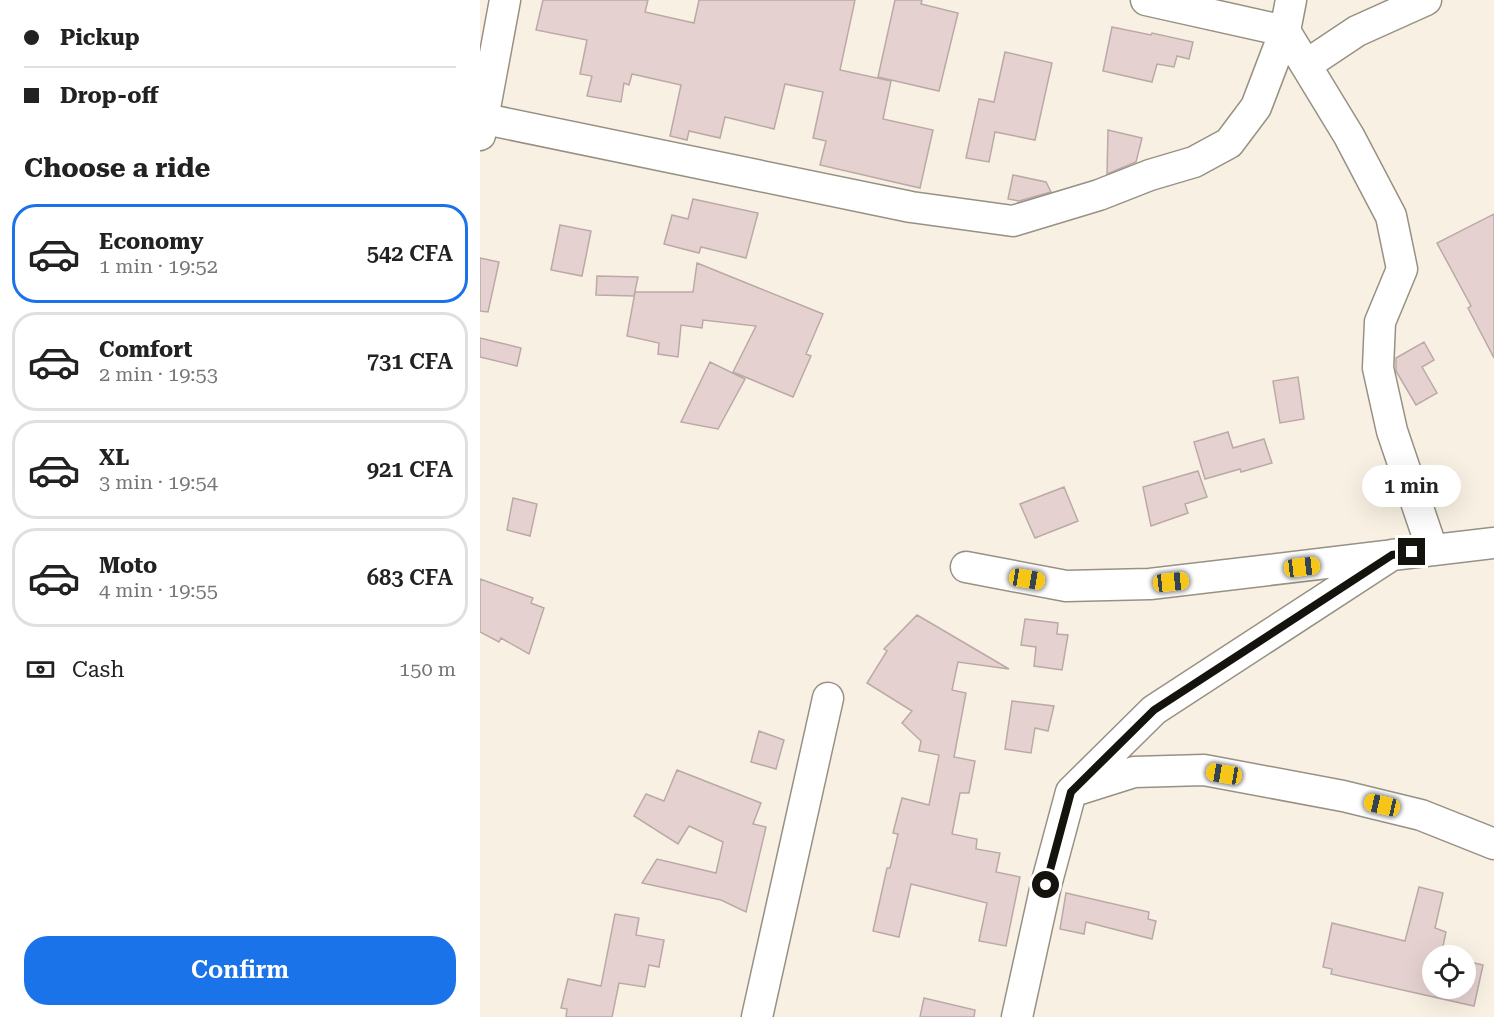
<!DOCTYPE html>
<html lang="en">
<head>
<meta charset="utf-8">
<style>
  :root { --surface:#fff; --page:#f2f2f2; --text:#222; --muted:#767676; --line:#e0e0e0; --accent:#1a73e8 }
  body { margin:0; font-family:"Roboto Serif",serif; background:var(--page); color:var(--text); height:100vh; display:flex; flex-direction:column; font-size:22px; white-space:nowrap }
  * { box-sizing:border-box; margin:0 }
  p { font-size:20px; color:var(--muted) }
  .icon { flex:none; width:33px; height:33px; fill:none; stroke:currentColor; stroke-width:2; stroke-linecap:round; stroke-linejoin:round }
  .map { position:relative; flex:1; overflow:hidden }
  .sheet { display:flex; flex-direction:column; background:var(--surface); width:480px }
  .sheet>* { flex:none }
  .hud { display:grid; align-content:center; height:132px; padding:0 24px; background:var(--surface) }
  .fabs { position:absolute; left:942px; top:945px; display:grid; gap:12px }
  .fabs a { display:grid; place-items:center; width:54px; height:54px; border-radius:50%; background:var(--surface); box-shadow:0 6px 24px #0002; font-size:30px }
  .end { position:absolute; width:27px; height:27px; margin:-14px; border:8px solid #15130e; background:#fff; box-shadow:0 0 0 3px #fff }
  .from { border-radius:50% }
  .bubble { position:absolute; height:42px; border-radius:21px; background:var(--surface); box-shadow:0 6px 24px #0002; font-size:20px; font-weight:600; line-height:42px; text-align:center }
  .car { position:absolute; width:18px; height:36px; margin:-18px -9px; border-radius:8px; box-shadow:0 0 4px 2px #0007; background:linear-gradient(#f5c518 24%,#345 0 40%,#f5c518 0 76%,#345 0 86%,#f5c518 0) }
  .hud b { display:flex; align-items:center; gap:21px; height:57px; font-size:22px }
  .hud b+b { border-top:2px solid var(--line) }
  .hud i { width:15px; height:15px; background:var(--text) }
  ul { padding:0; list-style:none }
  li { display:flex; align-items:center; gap:18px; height:99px; margin:0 12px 9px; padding:0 12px; border:3px solid var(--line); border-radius:24px }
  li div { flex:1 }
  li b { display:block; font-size:22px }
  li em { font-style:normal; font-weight:600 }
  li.on { border-color:var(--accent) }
  li>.icon { width:54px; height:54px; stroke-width:1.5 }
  h2 { padding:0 24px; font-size:27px; line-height:72px }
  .pay { display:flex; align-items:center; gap:15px; height:66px; padding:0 24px; font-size:22px }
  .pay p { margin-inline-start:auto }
  .action { display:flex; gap:12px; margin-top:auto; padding:12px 24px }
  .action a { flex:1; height:69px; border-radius:24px; background:var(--accent); color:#fff; font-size:24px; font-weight:600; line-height:69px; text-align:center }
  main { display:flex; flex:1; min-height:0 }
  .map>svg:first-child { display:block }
  .building { fill:#e5d2d0; stroke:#bba9a7; stroke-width:1.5 }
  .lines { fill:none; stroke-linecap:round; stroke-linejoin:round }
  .minor-casing { stroke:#979183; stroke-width:33 }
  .minor { stroke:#fff; stroke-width:30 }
  .route { stroke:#15130e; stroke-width:8 }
</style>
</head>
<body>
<main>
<section class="sheet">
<div class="hud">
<b><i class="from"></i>Pickup</b>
<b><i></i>Drop-off</b>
</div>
<h2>Choose a ride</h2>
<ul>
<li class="on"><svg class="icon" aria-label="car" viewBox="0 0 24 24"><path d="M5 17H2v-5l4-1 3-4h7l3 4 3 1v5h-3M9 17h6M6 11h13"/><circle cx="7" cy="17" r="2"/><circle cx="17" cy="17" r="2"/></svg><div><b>Economy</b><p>1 min · 19:52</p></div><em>542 CFA</em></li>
<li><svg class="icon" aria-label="car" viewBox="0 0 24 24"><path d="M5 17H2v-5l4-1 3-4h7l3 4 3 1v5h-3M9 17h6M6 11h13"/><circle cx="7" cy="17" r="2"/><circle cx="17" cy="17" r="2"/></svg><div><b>Comfort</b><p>2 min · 19:53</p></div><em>731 CFA</em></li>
<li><svg class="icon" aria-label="car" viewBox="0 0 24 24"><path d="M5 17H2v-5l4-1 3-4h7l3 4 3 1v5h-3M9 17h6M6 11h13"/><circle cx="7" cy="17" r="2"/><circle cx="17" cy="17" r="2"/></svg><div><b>XL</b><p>3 min · 19:54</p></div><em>921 CFA</em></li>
<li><svg class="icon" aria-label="car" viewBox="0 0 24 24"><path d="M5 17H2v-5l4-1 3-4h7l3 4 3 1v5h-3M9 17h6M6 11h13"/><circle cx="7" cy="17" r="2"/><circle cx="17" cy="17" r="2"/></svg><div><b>Moto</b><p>4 min · 19:55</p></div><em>683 CFA</em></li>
</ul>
<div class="pay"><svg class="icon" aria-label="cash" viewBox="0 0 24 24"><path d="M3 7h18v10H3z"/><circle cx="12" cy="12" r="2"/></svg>Cash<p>150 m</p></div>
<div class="action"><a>Confirm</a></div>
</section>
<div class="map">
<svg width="1014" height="1017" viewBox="0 0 1014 1017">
  <rect width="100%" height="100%" fill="#f8f1e3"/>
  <!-- building -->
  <path class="building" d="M63,0H168L165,12L214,23L219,0H375L360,70L411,81L403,119L453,130L440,188L340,165L346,141L333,138L343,92L305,84L294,129L245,117L240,138L209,131L207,140L190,136L201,85L152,74L149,85L144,83L141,102L107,96L112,76L100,74L107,40L56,30Z
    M415,0H442L441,4L478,13L459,91L398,77Z
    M632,27L671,35L672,33L713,42L709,59L697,56L694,67L677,64L672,82L623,71Z
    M525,52L572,63L555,140L515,132L509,162L486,158L499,99L514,102Z
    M628,130L662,138L656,162L627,174Z
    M533,175L566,182L571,192L539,201L528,199Z
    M213,199L278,213L266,258L221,247L219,253L184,244L192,215L208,219Z
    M1014,214V358L988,308L991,306L957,243Z
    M80,225L111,231L102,276L71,270Z
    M0,258L19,262L8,312L0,311Z
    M217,263L343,314L326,354L331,356L313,397L253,372L276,326L223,320L222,328L201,325L198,357L178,354L179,343L147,336L155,292H213Z
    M117,276L158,277L154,296L116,295Z
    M0,338L41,348L37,366L0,357Z
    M944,342L954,360L942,367L957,393L936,405L916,371V358Z
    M230,362L265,379L238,429L201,422Z
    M818,377L824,419L800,423L793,381Z
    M748,432L753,448L784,439L792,463L761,472L760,469L725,479L714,442Z
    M718,471L727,497L705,504L708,513L671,526L663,487Z
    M584,487L598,521L555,538L540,504Z
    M33,498L57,504L50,536L27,530Z
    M0,579L53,598L51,603L64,608L49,654L21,638L19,642L0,632Z
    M437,615L529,669L478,662L472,690L486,693L474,757L495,761L489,793H480L472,834L497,839L496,849L520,853L516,872L540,877L526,946L499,941L507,903L431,884L419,937L393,931L407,868H410L418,834L413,833L422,798L449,805L459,755L439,751L441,741L422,723L432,711L387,683L407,651L404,649Z
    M545,619L578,623L577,634L588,635L582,670L554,666L556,647L541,645Z
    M532,701L574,706L568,731L555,728L551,753L525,749Z
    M279,731L304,740L296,769L271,762Z
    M197,770L281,803L273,824L286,827L266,912L241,900L162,883L177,859L236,873L243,842L209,826L198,844L154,816L166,794L184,801Z
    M939,887L963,893L955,928L966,932L961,956H952V988H986V961L1003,965L994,1006L851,974L852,969L843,967L852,923L925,941Z
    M586,893L669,912L668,919L676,921L672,939L606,922L604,934L580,929Z
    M135,914L159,918L156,935L184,940L179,967L169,965L165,987L139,983L132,1017H86L87,1009L81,1008L88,979L121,986Z
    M444,998L495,1010L494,1017H440Z"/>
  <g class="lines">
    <!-- minor casing -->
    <g class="minor-casing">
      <path id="minor" d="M666,0L805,31L869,136L911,216L922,269L900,322L898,368L912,431L952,549
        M826,65L877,31L946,0
        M0,118L431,207L533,221L619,195L670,175L714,162L749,143L776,107L805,31L811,0
        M0,135L25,0
        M486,567L586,586L670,584L906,556
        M597,790L654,772L724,770L863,796L941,815L1014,844
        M277,1017L348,698
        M537,1017L566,885L591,792L674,710L912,555L1014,543"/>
    </g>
    <!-- minor -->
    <use href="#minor" class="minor"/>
  </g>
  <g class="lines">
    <!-- route -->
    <path class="route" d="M566,885L591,792L674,710L912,555L932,552"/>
  </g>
</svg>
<div class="fabs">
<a><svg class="icon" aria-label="locate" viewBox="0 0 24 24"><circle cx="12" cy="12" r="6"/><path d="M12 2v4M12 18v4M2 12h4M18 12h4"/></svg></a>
</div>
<i class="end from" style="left:566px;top:885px"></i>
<i class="end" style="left:932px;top:552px"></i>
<div class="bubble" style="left:882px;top:465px;width:99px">1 min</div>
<i class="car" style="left:822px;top:567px;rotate:83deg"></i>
<i class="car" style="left:547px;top:579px;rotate:99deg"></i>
<i class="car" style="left:691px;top:582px;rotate:84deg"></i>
<i class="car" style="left:744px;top:774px;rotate:280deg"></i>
<i class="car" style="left:902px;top:805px;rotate:283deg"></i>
</div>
</main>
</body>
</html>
